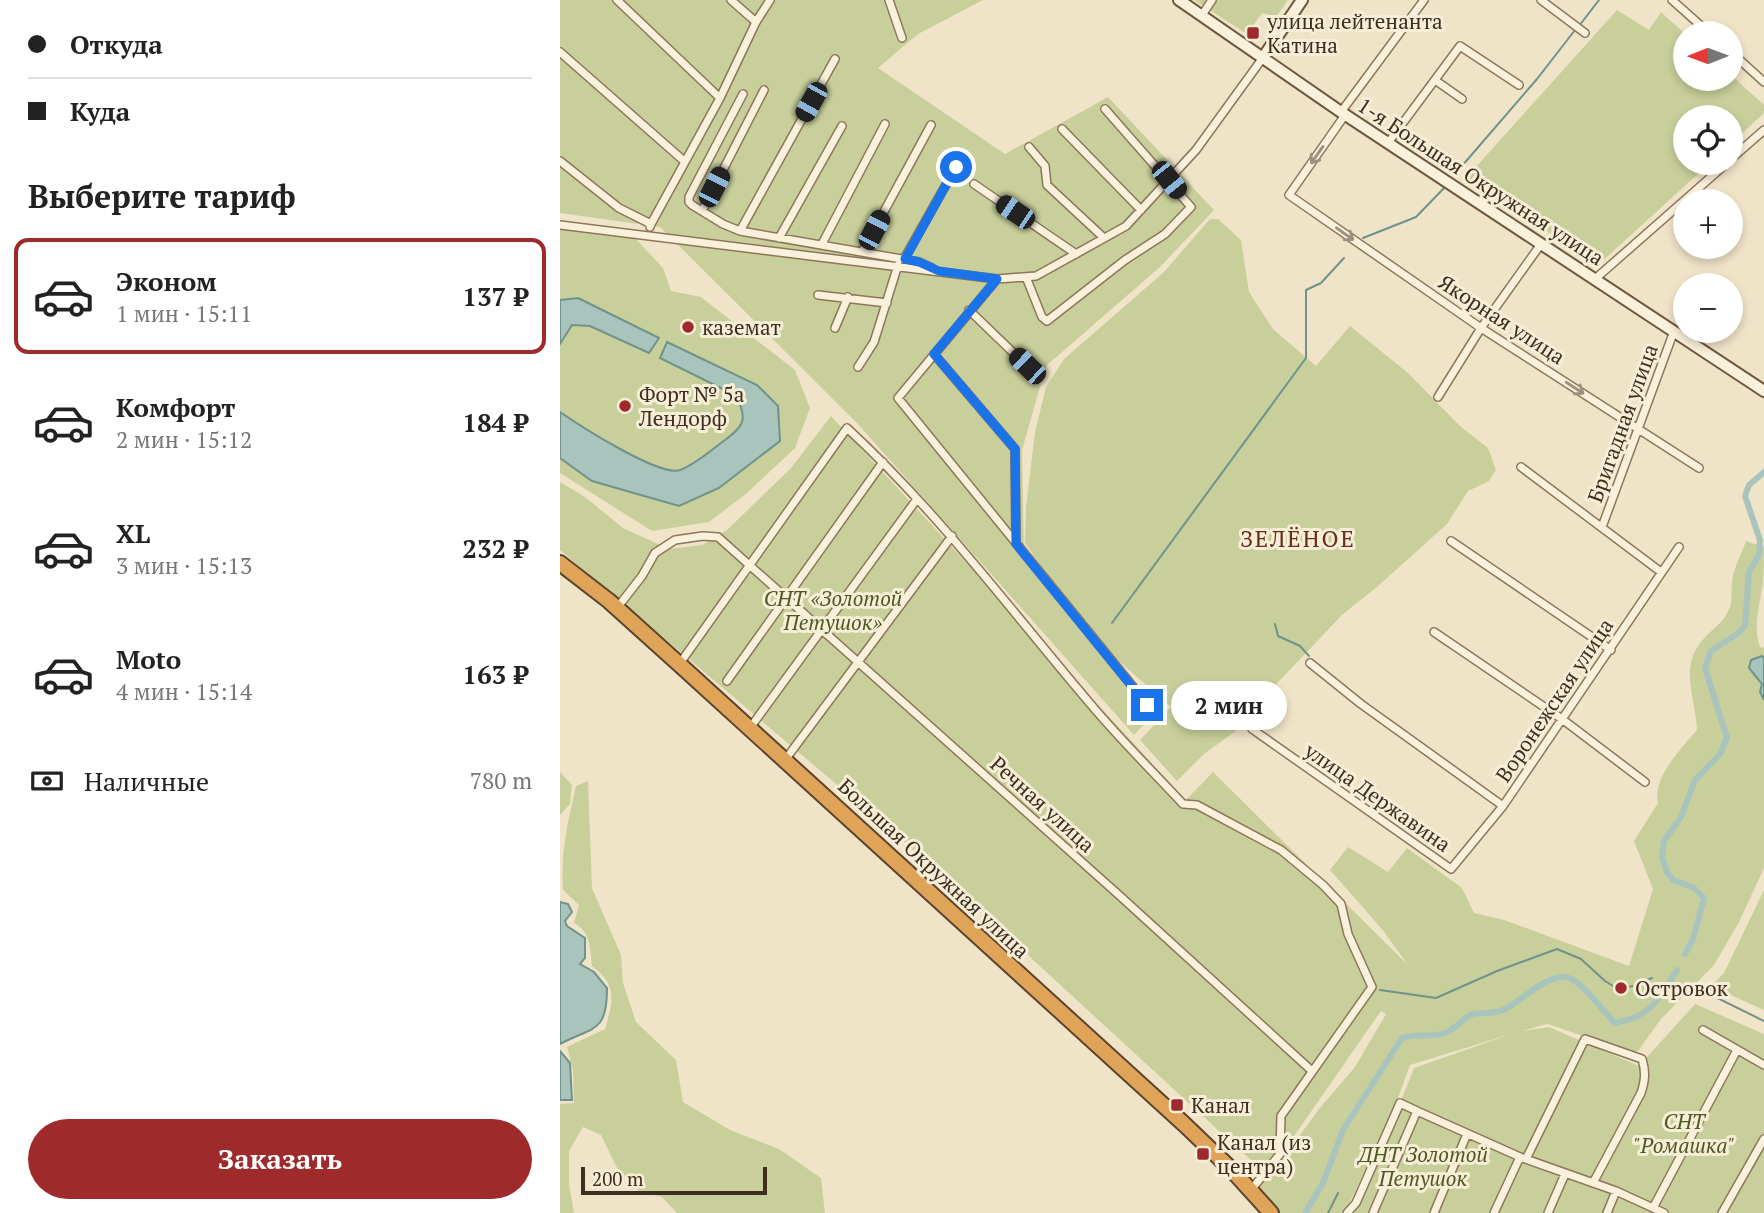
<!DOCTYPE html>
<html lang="ru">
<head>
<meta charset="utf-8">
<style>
  :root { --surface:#fff; --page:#f6f6f6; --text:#222; --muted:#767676; --line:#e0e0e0; --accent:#9e2a2b }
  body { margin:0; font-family:"PT Serif",serif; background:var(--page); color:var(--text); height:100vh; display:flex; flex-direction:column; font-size:26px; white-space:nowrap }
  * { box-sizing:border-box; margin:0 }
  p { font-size:23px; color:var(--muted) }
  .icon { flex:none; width:38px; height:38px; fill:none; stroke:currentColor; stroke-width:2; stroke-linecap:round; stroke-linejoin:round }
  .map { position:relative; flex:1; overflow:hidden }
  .side { display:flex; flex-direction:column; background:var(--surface); width:560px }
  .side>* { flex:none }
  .hud { display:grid; align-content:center; height:154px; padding:0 28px; background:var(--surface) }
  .needle { width:46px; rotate:269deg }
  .buttons { position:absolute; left:1113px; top:21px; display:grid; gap:14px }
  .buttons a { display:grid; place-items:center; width:70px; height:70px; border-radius:50%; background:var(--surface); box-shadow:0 4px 10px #0003; font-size:35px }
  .scale { position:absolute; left:21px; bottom:18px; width:186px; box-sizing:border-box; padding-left:7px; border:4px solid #3d2e20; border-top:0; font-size:19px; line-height:24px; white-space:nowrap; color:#3d2e20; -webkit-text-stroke:5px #f7eed8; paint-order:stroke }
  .end { position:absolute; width:32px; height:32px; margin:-16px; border:9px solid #1a73e8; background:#fff; box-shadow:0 0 0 4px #fff }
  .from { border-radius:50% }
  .bubble { position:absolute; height:49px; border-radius:24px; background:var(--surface); box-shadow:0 4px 10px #0003; font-size:23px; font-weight:600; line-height:49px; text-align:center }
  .car { position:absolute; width:21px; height:42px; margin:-21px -10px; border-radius:9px; box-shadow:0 0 5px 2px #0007; background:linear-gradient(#222 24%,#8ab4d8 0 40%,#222 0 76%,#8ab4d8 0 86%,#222 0) }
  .hud b { display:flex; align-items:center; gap:24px; height:66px; font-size:26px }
  .hud b+b { border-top:2px solid var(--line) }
  .hud i { width:18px; height:18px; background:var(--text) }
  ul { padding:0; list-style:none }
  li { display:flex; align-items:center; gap:21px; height:116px; margin:0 14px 10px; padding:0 14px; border:4px solid transparent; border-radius:14px }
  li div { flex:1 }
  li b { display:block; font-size:26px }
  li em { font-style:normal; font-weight:600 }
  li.selected { border-color:var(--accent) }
  li>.icon { width:63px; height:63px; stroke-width:1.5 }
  h2 { padding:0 28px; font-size:32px; line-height:84px }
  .pay { display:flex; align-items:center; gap:18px; height:77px; padding:0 28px; font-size:26px }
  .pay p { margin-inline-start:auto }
  .button { display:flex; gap:14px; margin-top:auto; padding:14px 28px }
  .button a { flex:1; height:80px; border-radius:42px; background:var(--accent); color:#fff; font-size:28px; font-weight:600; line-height:80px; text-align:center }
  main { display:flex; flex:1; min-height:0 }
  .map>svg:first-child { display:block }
  .green { fill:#c9cf9b }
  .water { fill:#a9c4bc; stroke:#6f938a; stroke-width:2 }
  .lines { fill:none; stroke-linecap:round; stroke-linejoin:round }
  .stream { stroke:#6f938a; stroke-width:2 }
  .canal { stroke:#a9c4bc; stroke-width:6 }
  .street-casing { stroke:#8d765c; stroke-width:10 }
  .secondary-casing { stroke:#6f573f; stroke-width:14 }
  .highway-casing { stroke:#5b4430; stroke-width:18 }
  .street { stroke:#faf1dc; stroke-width:7 }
  .secondary { stroke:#faf1dc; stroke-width:10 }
  .highway { stroke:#e0a458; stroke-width:14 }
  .oneway { stroke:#9c907e }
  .route { stroke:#1a73e8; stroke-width:9 }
  .poi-dot { fill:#9e2a2b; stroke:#f7eed8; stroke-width:2.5 }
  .labels { text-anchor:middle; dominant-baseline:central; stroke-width:6; stroke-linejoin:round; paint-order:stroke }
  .poi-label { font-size:21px; fill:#3d2e20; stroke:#f7eed8; text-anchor:start }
  .street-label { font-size:21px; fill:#3d2e20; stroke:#f7eed8 }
  .park-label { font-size:21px; font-style:italic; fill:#4d5a26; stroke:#f7eed8 }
  .neighbourhood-label { font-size:23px; letter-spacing:2px; fill:#6b2e1e; stroke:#f7eed8 }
</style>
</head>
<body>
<main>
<section class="side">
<div class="hud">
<b><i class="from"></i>Откуда</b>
<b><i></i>Куда</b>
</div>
<h2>Выберите тариф</h2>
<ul>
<li class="selected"><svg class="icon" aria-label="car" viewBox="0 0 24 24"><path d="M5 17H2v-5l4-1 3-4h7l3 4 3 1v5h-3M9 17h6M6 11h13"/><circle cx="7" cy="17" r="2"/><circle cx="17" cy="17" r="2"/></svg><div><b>Эконом</b><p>1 мин · 15:11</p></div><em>137 ₽</em></li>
<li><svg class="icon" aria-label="car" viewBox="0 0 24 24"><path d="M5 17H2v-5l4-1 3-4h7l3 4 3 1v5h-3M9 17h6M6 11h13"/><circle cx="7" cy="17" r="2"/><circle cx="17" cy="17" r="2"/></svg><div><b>Комфорт</b><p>2 мин · 15:12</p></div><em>184 ₽</em></li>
<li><svg class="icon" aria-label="car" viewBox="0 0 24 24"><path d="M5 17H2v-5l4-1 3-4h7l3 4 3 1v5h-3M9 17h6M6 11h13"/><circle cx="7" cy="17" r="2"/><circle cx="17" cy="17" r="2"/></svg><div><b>XL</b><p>3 мин · 15:13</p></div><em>232 ₽</em></li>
<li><svg class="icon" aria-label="car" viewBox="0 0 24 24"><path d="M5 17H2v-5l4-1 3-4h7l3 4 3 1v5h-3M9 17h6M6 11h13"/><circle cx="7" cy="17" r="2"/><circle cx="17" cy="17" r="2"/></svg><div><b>Moto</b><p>4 мин · 15:14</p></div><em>163 ₽</em></li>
</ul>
<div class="pay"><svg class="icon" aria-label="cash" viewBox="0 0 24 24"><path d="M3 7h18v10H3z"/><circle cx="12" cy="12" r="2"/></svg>Наличные<p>780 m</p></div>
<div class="button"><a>Заказать</a></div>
</section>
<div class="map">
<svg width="1204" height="1213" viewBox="0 0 1204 1213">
  <rect width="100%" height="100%" fill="#f0e4c8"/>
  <!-- green -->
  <path class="green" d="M0,0H423L358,34L318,68L445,154L548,97L654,210L600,267L486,366L462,450L464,556L522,633L599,709L574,735L297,423L100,227L0,213Z
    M634,0H728L716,17L702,13L687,34Z
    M1057,10L1089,30L1101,12L1125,34V79H1171V75L1204,105V113L1171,144V117H1125V163H1150L1038,265L906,178Z
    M650,219H658L681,240L689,292L713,329L756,366L790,326L848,373L900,426L928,448L936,470L929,481L908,491L887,524L817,587L783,614L704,697L684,725L644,754L617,781L580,740L611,707L552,655L530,632L502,596L465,543L466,507L475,432L486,387L504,359L604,272Z
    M0,226L74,237L103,268L111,291L141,297L235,370L250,408L235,448L187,493L149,522L92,531L0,473V458L32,481L119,506L218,406L100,358L177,396C186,420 187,424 165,440C151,450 136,464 120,470C99,477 19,425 0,412V344L12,324L30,326L89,353L98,338L18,298L0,300Z
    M271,416L626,800L653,772L848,965L821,928L770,870L788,847L828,872L847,848L902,888L914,913L944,920L1069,966L1093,889L1074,841L1098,803C1092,777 1122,748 1137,730C1136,699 1119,669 1141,642C1150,630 1164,623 1169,609C1173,601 1171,591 1172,582C1174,567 1181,555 1186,541L1204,547C1204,558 1204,570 1203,581C1201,601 1192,627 1200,647L1204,648V868L1179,922L1154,965L1101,1019L1078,1051L1072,1053L991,1025L987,1024L962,1031L989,1027L1079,1066L1135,1004L1204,1034V1213H786L794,1202L840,1103L854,1068L951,1034L850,1065L836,1103L791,1200L781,1213H719L699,1187L721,1161L759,1109L795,1067L826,1014L821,1011L707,1175L347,844L0,550V482L25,497L63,528L109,549L142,545L167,530L231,468Z
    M0,772L12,785L10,804L0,815Z
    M28,781L32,888L61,955L63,983L76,1022L116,1060L123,1102L170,1130L219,1149L261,1178L265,1213H117L102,1197L80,1192L58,1170L41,1135L23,1127L9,1151V1184L14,1213H0V1104L14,1103L13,1070L7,1047L45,1029C53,1002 58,985 32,966C30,949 31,932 14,923L19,905L3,890C0,855 8,821 16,786Z
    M1204,890V1010L1151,986L1164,973Z"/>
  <!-- water -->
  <path class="water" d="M18,298L99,338L89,353L30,326L12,325L0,344V300Z
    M107,342L197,385L218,406L220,441L159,488L119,506L32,481L0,458V412C19,425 99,477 120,470C136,464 151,450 165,440C186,424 186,420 177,396L100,358Z
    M1202,656L1204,658V700L1200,692L1202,684L1189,668L1191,660Z
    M0,902L8,904L12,912L5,921L7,926L25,938V958L20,964L34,972L47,988C47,1033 34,1026 0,1044Z
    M0,1051L10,1063L12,1100H0Z"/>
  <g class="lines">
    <!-- stream -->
    <path class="stream" d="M1019,26L1039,0
      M895,174L977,79L1015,30
      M803,238L856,217L886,186
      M552,623L746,358V290L761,283L784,258
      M715,624L718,636L740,646L749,656
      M1133,986L1204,1021
      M820,990L876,998L937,971L997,949L1021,959L1045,981L1058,989L1073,986L1092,978
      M768,1213L778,1193"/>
    <!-- canal -->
    <path class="canal" d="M1125,954L1133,939L1144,898L1134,888L1113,880L1107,872L1102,857L1104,841L1121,817L1135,780L1160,754L1167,738L1145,668L1151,651L1177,634L1185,626L1189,572L1199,555L1200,540L1185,496L1189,485L1204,472
      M745,1213L763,1183L783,1130L842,1038C856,1033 871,1038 885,1033C895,1030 902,1019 911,1015C920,1011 933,1015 943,1010C961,1002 984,976 1004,977C1020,977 1043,1012 1055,1023C1092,1016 1099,999 1117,970"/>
    <!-- street casing -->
    <g class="street-casing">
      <path id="street" d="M57,0L160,98
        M171,0L196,22
        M329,0L342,38
        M981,0L1025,33
        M1112,0L1149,33
        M642,15L652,0
        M0,52L124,161
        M1171,52L1204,82
        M875,80L902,99
        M183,94L129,197V202L132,205L163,224L180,231L359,262L372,268
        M781,112L864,0
        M785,115L729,195L921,328L1139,468
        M502,129L581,210
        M828,143L900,46L959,85
        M469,147L485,166L487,185L544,238
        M1171,159L1204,130
        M0,161L59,208L91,224L90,227
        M414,184L516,254
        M142,211L204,90
        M91,224L160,98L196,22L210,0
        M0,225L437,279L476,276L566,226L636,150L702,59
        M180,231L275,59
        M219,238L282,126
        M262,244L325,124
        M302,252L371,125
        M344,259L396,167
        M466,277L482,317L487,321L565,260L605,234L631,207L545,109
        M437,279L338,398L587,704
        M1035,279L1167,163
        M258,295L327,303
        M409,310L467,366
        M275,328L288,297
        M374,354L455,449L456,543
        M298,367L314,342L338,265
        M878,397L921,328L981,244
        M961,467L1101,572
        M1042,527L1114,331
        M891,541L1051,650
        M57,608L82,576L95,553L115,540L143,536L158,537L560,896L752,1071
        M874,632L1002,719L1085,782
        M123,659L287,428C379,513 452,612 533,707C561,740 593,772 623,804L637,805L721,850L763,885L781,904L788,934L812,987L721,1116L720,1154L691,1190
        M750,663L801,704L943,806
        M167,681L323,462
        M190,728L357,499
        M692,729L891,869L943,806L1119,547
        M225,760L392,536
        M1143,1030L1204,1065
        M966,1159L1025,1039L1082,1059C1086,1072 1085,1081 1081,1093L1033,1183
        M1093,1208L1177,1050
        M787,1213L796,1203L840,1103L857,1111
        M813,1213L857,1111L960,1157L1056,1191L1104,1213
        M874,1213L907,1134
        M934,1213L960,1157
        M988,1213L1005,1174
        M1047,1213L1056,1191
        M1162,1213L1204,1139"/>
    </g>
    <!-- secondary casing -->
    <g class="secondary-casing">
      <path id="secondary" d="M619,0L781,112L1204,391
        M702,59L742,0"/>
    </g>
    <!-- highway casing -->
    <g class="highway-casing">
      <path id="highway" d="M0,563L49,601L119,664L624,1124L672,1170L711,1213"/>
    </g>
    <!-- street -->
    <use href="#street" class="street"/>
    <!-- secondary -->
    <use href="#secondary" class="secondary"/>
    <!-- highway -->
    <use href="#highway" class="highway"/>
  </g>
  <!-- one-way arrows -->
  <defs><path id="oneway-shaft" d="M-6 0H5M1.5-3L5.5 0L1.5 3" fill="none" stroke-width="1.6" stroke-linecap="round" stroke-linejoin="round" transform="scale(1.75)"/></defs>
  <g class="oneway">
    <use href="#oneway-shaft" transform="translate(757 155) rotate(125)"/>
    <use href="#oneway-shaft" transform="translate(785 234) rotate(35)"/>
    <use href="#oneway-shaft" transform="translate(1015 388) rotate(33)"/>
  </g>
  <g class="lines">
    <!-- route -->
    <path class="route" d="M396,167L345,259L359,262L379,271L437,279L374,354L455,449L456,544L587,705"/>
  </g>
  <!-- markers -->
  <g class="poi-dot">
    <rect x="686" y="26" width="14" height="14" rx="3.5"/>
    <circle cx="128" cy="327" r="7"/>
    <circle cx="65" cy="406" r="7"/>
    <circle cx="1061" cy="988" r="7"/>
    <rect x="610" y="1098" width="14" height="14" rx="3.5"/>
    <rect x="636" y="1147" width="14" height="14" rx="3.5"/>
  </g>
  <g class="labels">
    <!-- poi labels -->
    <g class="poi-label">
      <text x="707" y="21">улица лейтенанта<tspan x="707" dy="24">Катина</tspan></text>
      <text x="142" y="327">каземат</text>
      <text x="79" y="394">Форт № 5а<tspan x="79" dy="24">Лендорф</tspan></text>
      <text x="1075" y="988">Островок</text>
      <text x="631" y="1105">Канал</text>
      <text x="657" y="1142">Канал (из<tspan x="657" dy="24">центра)</tspan></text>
    </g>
    <!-- street labels -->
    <g class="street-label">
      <text transform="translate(921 181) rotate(33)">1-я Большая Окружная улица</text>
      <text transform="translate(942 319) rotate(33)">Якорная улица</text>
      <text transform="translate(1062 423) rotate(-70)">Бригадная улица</text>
      <text transform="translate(994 700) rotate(-56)">Воронежская улица</text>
      <text transform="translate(818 797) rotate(35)">улица Державина</text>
      <text transform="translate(483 804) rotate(42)">Речная улица</text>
      <text transform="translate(374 868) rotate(43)">Большая Окружная улица</text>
    </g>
    <!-- park labels -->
    <g class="park-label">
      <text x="273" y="598">СНТ «Золотой<tspan x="273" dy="24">Петушок»</tspan></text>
      <text x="1124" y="1121">СНТ<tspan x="1124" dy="24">"Ромашка"</tspan></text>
      <text x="863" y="1154">ДНТ Золотой<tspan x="863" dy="24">Петушок</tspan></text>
    </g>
    <!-- neighbourhood labels -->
    <g class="neighbourhood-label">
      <text x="738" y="538">ЗЕЛЁНОЕ</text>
    </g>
  </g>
</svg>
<div class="buttons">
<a><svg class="needle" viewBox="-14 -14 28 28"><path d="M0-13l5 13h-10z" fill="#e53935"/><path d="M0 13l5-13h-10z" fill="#767676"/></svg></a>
<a><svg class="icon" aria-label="locate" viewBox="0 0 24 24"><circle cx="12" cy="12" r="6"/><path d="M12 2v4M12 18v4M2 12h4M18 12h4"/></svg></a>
<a>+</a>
<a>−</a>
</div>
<div class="scale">200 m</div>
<i class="end from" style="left:396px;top:167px"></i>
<i class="end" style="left:587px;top:705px"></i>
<div class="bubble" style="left:611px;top:681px;width:116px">2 мин</div>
<i class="car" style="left:251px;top:102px;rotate:209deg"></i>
<i class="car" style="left:609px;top:180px;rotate:141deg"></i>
<i class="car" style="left:154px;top:187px;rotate:27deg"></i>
<i class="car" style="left:455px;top:212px;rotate:304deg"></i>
<i class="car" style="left:314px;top:230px;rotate:28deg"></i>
<i class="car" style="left:467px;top:366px;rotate:314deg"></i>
</div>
</main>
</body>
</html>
